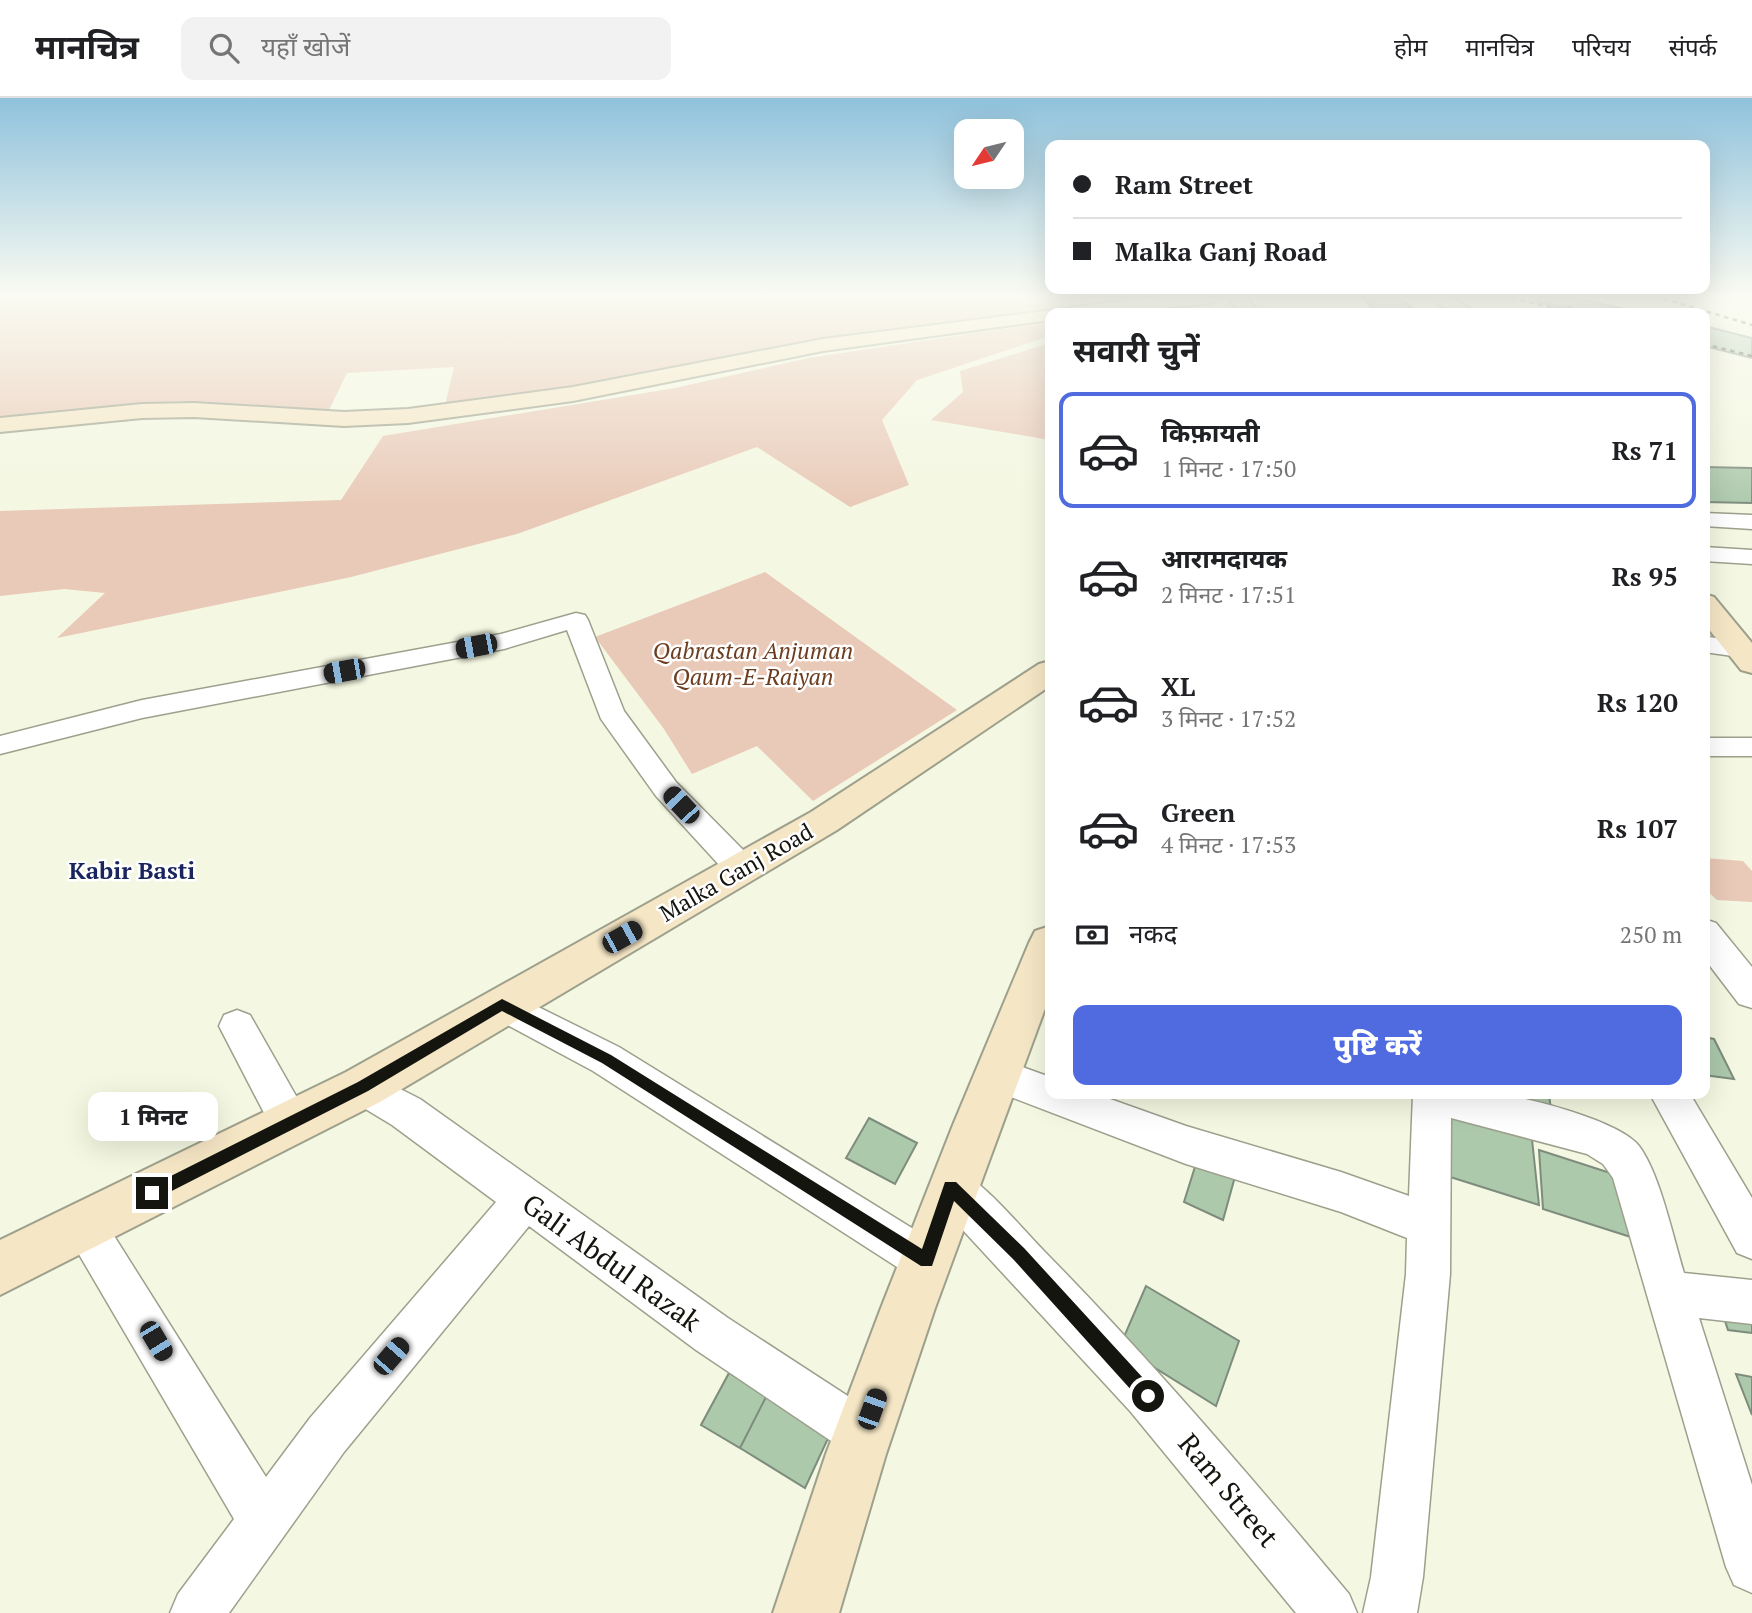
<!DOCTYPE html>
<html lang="hi">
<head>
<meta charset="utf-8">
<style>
  :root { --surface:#fff; --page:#f2f2f2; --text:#202124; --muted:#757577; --line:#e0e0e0; --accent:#4f6bdf }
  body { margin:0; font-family:"PT Serif","Noto Sans Devanagari",serif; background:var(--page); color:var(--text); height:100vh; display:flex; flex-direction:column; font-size:26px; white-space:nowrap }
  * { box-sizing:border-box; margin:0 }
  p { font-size:23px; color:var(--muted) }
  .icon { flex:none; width:38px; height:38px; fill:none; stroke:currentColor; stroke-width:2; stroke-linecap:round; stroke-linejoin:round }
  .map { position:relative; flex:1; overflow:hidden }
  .panel { position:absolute; left:1045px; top:210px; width:665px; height:791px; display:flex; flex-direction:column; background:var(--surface); border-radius:14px; box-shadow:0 7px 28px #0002 }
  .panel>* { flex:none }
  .top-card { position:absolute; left:1045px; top:42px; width:665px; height:154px; border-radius:14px; box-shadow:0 7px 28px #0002; display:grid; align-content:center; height:154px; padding:0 28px; background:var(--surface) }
  .needle { width:46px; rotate:235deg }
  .tools { position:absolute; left:954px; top:21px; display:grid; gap:14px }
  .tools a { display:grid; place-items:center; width:70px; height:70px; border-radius:14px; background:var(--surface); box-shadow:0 7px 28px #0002; font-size:35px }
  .end { position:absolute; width:32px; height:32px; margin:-16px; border:9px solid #14150e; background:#fff; box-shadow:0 0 0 4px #fff }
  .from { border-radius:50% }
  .bubble { position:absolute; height:49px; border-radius:14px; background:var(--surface); box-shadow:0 7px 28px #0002; font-size:23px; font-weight:800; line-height:49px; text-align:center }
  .car { position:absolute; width:21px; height:42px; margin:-21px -10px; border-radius:9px; box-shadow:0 0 5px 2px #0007; background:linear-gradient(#222 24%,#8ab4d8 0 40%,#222 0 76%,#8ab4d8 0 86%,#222 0) }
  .top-card b { display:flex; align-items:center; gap:24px; height:66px; font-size:26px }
  .top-card b+b { border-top:2px solid var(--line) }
  .top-card i { width:18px; height:18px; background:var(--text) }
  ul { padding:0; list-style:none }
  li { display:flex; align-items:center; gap:21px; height:116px; margin:0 14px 10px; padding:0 14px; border:4px solid transparent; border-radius:14px }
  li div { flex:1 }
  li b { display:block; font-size:26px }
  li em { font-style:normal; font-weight:800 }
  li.active { border-color:var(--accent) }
  li>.icon { width:63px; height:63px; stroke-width:1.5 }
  h2 { padding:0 28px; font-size:32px; line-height:84px }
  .pay { display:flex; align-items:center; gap:18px; height:77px; padding:0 28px; font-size:26px }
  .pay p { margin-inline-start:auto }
  .button { display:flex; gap:14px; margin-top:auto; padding:14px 28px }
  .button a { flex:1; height:80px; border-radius:14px; background:var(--accent); color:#fff; font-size:28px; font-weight:800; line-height:80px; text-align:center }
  header { display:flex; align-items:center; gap:42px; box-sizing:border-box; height:98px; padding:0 35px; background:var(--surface); border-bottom:2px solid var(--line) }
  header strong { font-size:33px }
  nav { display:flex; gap:38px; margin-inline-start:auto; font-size:24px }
  .search { width:490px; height:63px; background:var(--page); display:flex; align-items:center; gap:18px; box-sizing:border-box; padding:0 24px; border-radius:14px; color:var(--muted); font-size:26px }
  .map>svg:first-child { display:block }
  .green { fill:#e9c9b7 }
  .building { fill:#acc9ac; stroke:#7d8c7d; stroke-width:2 }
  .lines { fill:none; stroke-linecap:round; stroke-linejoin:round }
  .street-casing { stroke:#9da08c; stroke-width:3 }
  .secondary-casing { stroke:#9da08c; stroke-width:4 }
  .street { fill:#fff; fill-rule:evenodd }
  .secondary { fill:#f5e6c5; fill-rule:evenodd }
  .rail { stroke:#3f4036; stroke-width:2.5; stroke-dasharray:4.5 4.5; stroke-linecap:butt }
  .route { fill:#14150e }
  .labels { text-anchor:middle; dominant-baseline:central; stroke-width:5; stroke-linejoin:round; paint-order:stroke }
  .park-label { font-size:23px; font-style:italic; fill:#6d3d1f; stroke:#fff }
  .street-label { font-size:23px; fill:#14150e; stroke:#fff }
  .neighbourhood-label { font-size:24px; font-weight:bold; fill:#19255d; stroke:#fff }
  .near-street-label { font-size:28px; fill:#14150e; stroke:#fff }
</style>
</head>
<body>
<header>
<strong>मानचित्र</strong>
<div class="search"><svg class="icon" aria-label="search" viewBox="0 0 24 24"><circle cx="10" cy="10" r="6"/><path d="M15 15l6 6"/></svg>यहाँ खोजें</div>
<nav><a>होम</a><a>मानचित्र</a><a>परिचय</a><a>संपर्क</a></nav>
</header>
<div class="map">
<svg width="1752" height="1515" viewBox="0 0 1752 1515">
  <rect width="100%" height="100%" fill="#f4f7e1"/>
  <!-- green -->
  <path class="green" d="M0,198H1156L1157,199L868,233L545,295L445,307L454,269L347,275L329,312L179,303L0,322Z
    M1050,224V238L917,282L882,322L909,387L850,409L757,349L517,436L351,479L57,540L105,495L64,491L0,498V413L341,402L383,338L675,290L808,260Z
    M1050,245V342L931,322L963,294L960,273Z
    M765,474L957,612L813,703L757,648L692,676L664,631L595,539Z
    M1705,760L1743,763L1752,773V804L1717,802L1705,791Z"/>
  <!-- building -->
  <path class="building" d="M1539,198H1567L1642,215H1584L1537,204Z
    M1363,200H1401L1417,215H1378Z
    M1704,228L1752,240V260L1704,248Z
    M1704,369L1752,370V405L1704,404Z
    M1704,939L1714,941L1734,981L1704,977Z
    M1461,996H1549L1552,1020Z
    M1444,1007L1531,1032L1539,1107L1447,1078Z
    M869,1020L917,1045L895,1086L846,1060Z
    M1539,1052L1629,1081L1637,1141L1543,1111Z
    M1198,1059L1236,1075L1223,1122L1184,1104Z
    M1146,1188L1239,1243L1216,1308L1120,1248Z
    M1719,1205L1752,1210V1235L1728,1232Z
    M729,1275L767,1297L740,1350L701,1327Z
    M1736,1276L1752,1279V1317Z
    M767,1297L831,1334L805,1390L740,1350Z"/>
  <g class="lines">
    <!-- street casing -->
    <g class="street-casing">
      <path id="street" d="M1704,415L1752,417V431L1704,428Z
        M1704,449L1752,452V466L1704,463Z
        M576,515L585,517L588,522L624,613L676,684L754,763L759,772L754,781L743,784L732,781L656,698L601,621L567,532L504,551L142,620L0,656V638L142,602L501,536Z
        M1704,538L1749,546L1752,552L1740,559L1704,554Z
        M1704,640H1752V658H1704Z
        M1704,821L1716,825L1752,869V910L1739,906L1704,860Z
        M502,891L619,949L941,1148L948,1163L941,1178L926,1185L911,1178L593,973L489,917L484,906L489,895Z
        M237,912L250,917L304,1012L310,1025L304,1038L290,1043L276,1038L219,928L224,917Z
        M995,959L1050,979V996H1096L1186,1028L1341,1074L1409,1098L1413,996C1440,996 1467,994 1494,996C1525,998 1620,1023 1639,1048C1660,1076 1673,1139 1684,1175L1752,1182V1226L1699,1220L1752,1387V1495L1734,1487L1726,1469L1613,1080L1603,1066L1587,1056L1451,1020L1450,1176L1423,1479L1417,1515H1363L1371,1479L1406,1176L1407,1140L1341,1114L1186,1066L982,988L976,976L982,964Z
        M363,972L420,1001L728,1220L880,1319L887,1336L880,1353L863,1360L846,1353L696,1252L529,1128L344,1354L229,1515H170L178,1496L234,1421L63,1129L69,1114L84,1108L99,1114L266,1379L310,1320L496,1104L392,1027L349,1001L344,989L349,977Z
        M1650,996H1690L1752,1100V1161L1737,1155Z
        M951,1069C984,1082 1019,1128 1045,1154C1152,1263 1251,1379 1349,1496L1357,1515H1296L1130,1313L936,1103L930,1089L936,1075Z"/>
    </g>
    <!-- secondary casing -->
    <g class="secondary-casing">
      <path id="secondary" d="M1164,198L1221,199L1212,205L1112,215H1050V222L823,253L573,303L408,325L344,328L194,319L142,320L0,334V320L142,306L194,305L344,314L408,311L573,289L823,241Z
        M1227,198H1246L1259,215H1239Z
        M1427,198H1450L1476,215H1453Z
        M1704,496L1714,499L1752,545V575L1741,572L1704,525Z
        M1050,563V588L837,732L380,1004L0,1197V1142L346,974L811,714L1039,566Z
        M1050,828V897L935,1210L886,1356L839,1515H773L826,1356L881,1210L953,1027L1029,845L1035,833Z"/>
    </g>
    <!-- street -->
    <use href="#street" class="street"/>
    <!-- secondary -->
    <use href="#secondary" class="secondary"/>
    <!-- rail -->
    <path class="rail" d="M1503,198L1576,215
      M1655,198L1752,227
      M1568,209L1595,215
      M1704,246L1752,258"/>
  </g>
  <!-- sky -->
  <linearGradient id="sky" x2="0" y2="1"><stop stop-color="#8fc2dc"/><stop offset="0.48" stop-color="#fafbf2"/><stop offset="1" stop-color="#fafbf2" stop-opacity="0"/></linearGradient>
  <rect width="1752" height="411" fill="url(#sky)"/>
  <!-- route -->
  <path class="route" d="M502,901L611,957L922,1151L945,1084H956L1024,1150L1154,1292L1157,1298L1154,1304L1148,1306L1142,1304L1013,1161L954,1103L932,1168H921L602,965L502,913L368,993L158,1100H147V1090L358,984Z"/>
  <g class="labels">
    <!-- park labels -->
    <g class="park-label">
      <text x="753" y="552">Qabrastan Anjuman<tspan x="753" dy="26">Qaum-E-Raiyan</tspan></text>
    </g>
    <!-- street labels -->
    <g class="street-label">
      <text transform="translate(736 774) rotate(-30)">Malka Ganj Road</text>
    </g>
    <!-- neighbourhood labels -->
    <g class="neighbourhood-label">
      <text x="132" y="772">Kabir Basti</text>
    </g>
    <!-- near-street labels -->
    <g class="near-street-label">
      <text transform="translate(612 1164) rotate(36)">Gali Abdul Razak</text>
      <text transform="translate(1229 1392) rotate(50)">Ram Street</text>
    </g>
  </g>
</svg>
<div class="tools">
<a><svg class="needle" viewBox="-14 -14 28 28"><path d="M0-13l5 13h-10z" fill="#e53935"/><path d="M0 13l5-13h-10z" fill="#757577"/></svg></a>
</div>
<i class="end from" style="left:1148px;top:1298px"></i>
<i class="end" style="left:152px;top:1095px"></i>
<div class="bubble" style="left:88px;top:994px;width:130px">1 मिनट</div>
<i class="car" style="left:476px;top:548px;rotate:259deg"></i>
<i class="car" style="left:344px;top:573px;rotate:260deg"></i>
<i class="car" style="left:681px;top:707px;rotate:317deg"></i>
<i class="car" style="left:622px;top:839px;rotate:61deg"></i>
<i class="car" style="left:156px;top:1243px;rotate:149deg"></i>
<i class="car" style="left:391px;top:1258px;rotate:41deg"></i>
<i class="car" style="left:872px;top:1311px;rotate:20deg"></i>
<div class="top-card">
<b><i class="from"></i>Ram Street</b>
<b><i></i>Malka Ganj Road</b>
</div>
<section class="panel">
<h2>सवारी चुनें</h2>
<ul>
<li class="active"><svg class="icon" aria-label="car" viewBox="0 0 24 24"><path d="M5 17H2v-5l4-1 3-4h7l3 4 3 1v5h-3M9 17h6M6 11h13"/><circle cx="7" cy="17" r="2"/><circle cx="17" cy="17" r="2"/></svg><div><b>किफ़ायती</b><p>1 मिनट · 17:50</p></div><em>Rs 71</em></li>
<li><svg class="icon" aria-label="car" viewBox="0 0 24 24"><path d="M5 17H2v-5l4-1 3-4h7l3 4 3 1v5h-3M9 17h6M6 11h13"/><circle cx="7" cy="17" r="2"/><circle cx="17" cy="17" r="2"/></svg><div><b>आरामदायक</b><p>2 मिनट · 17:51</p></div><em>Rs 95</em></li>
<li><svg class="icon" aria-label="car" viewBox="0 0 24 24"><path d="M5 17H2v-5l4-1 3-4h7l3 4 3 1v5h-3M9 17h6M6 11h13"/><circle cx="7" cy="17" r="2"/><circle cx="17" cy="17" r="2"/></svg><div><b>XL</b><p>3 मिनट · 17:52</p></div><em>Rs 120</em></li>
<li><svg class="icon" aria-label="car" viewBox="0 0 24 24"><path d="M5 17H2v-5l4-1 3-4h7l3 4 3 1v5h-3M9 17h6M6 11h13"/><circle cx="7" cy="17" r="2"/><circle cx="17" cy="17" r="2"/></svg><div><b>Green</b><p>4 मिनट · 17:53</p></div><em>Rs 107</em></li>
</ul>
<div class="pay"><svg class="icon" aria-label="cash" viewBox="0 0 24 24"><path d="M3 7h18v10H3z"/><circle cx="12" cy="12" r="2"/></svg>नकद<p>250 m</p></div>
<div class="button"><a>पुष्टि करें</a></div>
</section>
</div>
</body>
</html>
